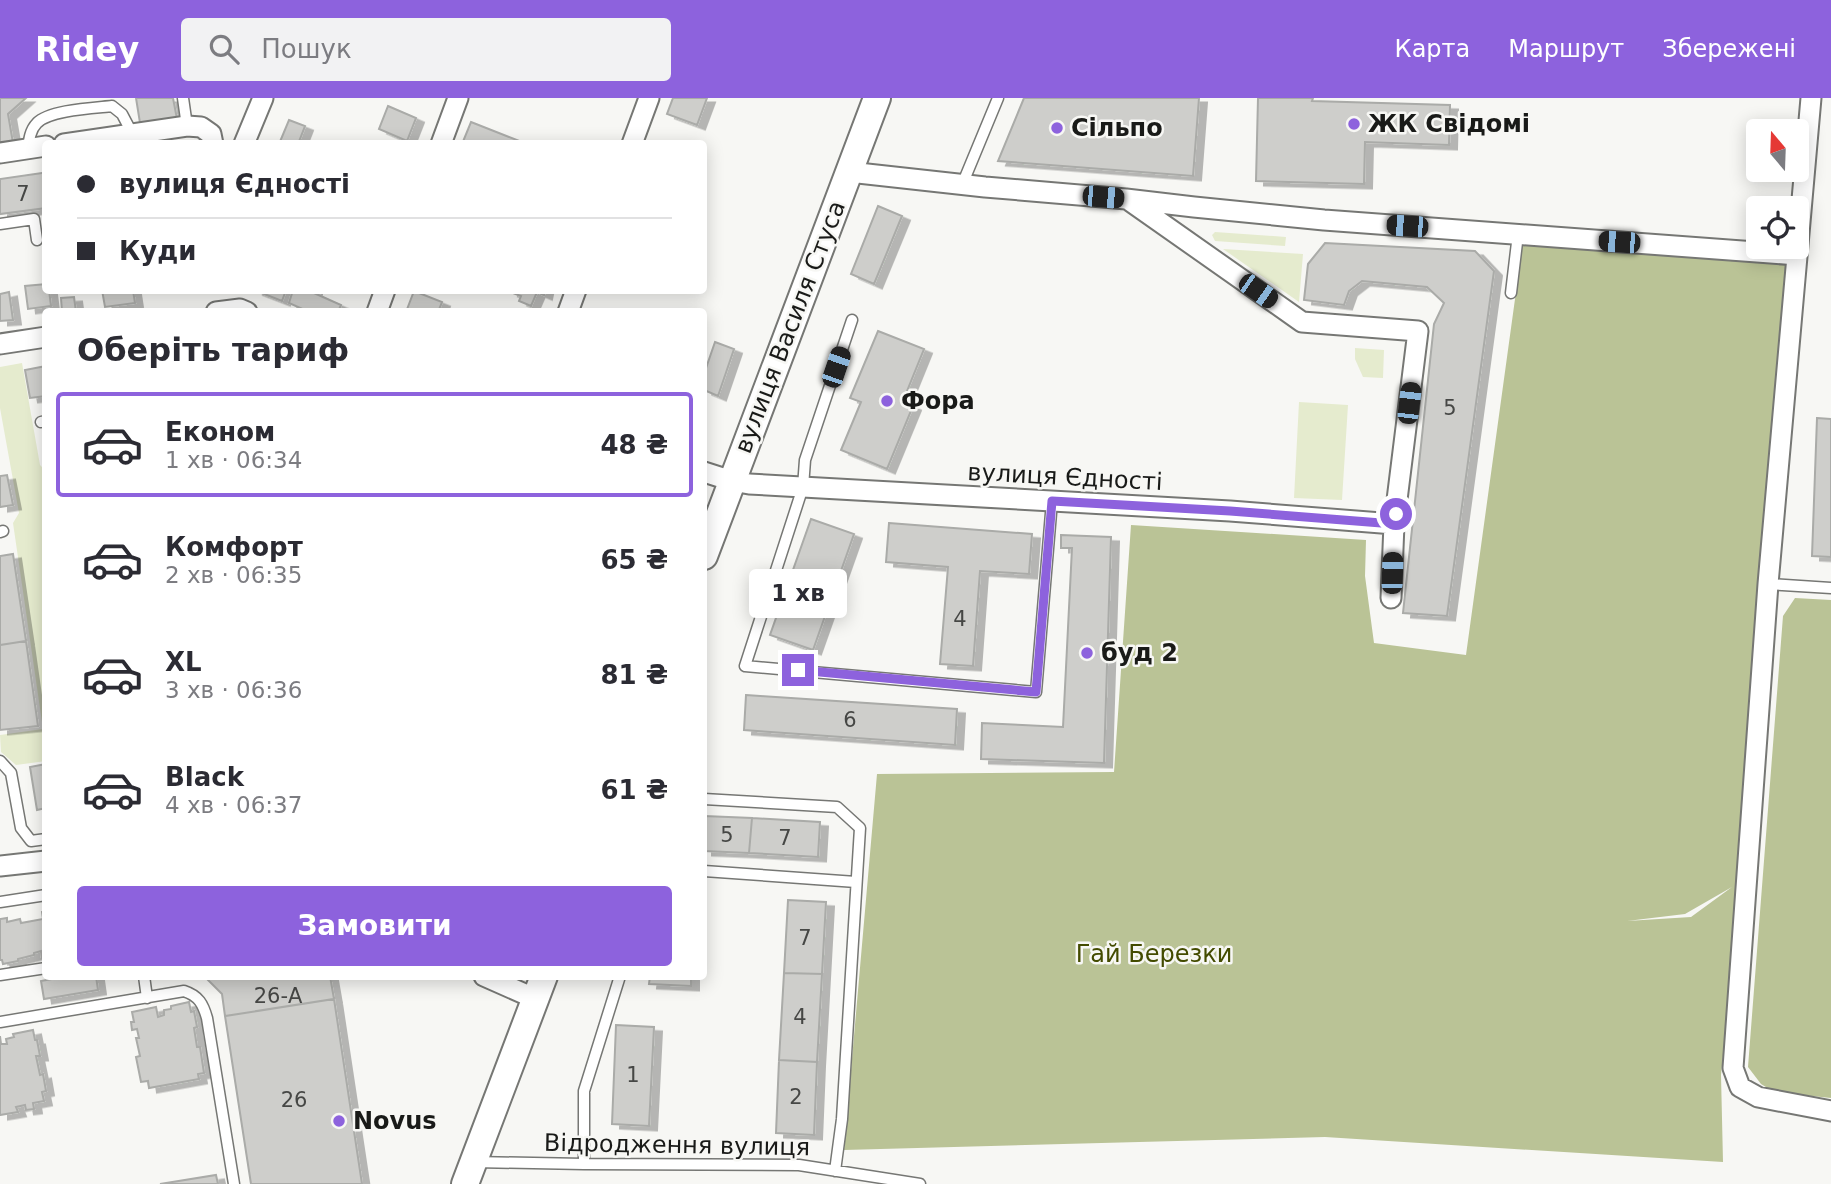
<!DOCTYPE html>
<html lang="uk">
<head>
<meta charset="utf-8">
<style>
  :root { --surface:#fff; --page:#f2f2f3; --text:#2b2b33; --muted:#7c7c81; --line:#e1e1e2; --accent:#8d62dd }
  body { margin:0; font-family:"DejaVu Sans",sans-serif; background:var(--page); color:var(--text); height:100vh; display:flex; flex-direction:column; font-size:26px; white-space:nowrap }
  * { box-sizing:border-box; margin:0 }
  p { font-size:23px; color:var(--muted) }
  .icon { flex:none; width:38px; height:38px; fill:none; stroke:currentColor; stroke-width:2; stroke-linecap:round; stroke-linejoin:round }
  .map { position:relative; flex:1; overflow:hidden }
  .details { position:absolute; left:42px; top:210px; width:665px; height:672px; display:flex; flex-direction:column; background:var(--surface); border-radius:7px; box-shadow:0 4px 18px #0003 }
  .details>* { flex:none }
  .hud { position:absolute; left:42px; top:42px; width:665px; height:154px; border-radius:7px; box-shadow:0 4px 18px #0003; display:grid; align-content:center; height:154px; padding:0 35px; background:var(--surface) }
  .needle { width:46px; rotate:341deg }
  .fabs { position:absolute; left:1746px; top:21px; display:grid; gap:14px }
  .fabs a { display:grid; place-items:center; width:63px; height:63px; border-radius:7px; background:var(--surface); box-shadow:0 4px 18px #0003; font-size:35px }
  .end { position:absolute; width:32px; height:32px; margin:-16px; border:9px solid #8d62dd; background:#fff; box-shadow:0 0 0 4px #fff }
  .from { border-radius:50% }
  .bubble { position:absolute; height:49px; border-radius:7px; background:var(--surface); box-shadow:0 4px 18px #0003; font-size:23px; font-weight:700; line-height:49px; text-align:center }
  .car { position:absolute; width:21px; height:42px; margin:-21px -10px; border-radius:9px; box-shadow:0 0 5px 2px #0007; background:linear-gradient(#222 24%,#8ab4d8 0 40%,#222 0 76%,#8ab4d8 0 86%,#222 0) }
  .hud b { display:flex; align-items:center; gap:24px; height:66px; font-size:26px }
  .hud b+b { border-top:2px solid var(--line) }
  .hud i { width:18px; height:18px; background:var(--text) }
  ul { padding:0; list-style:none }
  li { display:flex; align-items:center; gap:21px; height:105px; margin:0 14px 10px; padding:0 21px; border:4px solid transparent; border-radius:7px }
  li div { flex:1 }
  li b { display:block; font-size:26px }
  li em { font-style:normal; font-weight:700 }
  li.current { border-color:var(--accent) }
  li>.icon { width:63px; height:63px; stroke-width:1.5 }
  h2 { padding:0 35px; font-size:32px; line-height:84px }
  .action { display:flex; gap:14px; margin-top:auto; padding:14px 35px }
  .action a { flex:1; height:80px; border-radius:7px; background:var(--accent); color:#fff; font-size:28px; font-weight:700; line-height:80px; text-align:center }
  header { display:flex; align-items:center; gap:42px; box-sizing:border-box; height:98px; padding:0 35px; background:var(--accent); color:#fff }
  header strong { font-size:33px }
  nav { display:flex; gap:38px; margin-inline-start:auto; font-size:24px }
  .search { width:490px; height:63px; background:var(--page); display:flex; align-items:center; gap:18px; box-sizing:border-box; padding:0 24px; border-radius:7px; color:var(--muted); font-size:26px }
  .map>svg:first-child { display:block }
  .green { fill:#e5ebce }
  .forest { fill:#bac396; fill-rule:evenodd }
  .building { fill:#cececb; stroke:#aaaba8; stroke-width:2; filter:url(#shadow) }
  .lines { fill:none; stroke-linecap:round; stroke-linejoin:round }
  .lane-casing { stroke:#767774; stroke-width:13 }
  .street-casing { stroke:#767774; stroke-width:23 }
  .secondary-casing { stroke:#767774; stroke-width:30 }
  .lane { stroke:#fff; stroke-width:10 }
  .street { stroke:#fff; stroke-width:19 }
  .secondary { stroke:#fff; stroke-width:26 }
  .route { stroke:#8d62dd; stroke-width:9 }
  .poi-dot { fill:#8d62dd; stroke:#f7f7f4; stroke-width:2.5 }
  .labels { text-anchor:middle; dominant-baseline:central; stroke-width:5; stroke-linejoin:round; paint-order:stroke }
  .number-label { font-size:21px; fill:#464745 }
  .poi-label { font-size:24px; font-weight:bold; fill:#191a18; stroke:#f7f7f4; text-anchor:start }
  .street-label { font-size:24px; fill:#191a18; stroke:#f7f7f4 }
  .park-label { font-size:24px; fill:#434b00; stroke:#f7f7f4 }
</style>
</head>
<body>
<header>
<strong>Ridey</strong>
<div class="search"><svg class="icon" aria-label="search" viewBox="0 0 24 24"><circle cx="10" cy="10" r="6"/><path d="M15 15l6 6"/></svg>Пошук</div>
<nav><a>Карта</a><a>Маршрут</a><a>Збережені</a></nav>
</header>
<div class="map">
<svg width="1831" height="1086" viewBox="0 0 1831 1086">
  <defs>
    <filter id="shadow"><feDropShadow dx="8" dy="4.5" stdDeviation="0" flood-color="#0004"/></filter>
  </defs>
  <rect width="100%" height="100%" fill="#f7f7f4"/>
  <!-- green -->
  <path class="green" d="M1215,134L1286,139L1285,148L1215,143L1212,137Z
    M1223,151L1303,156L1299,204Z
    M1355,250L1384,252L1383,280L1363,279L1355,261Z
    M22,265L40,367L45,372L46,663L16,667L1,654L0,637L43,631L13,425L19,415L0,310V269Z
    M1299,304L1348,307L1342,402L1294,400Z"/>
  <!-- forest -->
  <path class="forest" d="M1523,143L1797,162L1741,784L1721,977L1723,1064L1325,1039L844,1052L877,676L1114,674L1131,427L1366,442L1365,478L1374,545L1466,557ZM1732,789L1691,819L1627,823L1685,816Z
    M1795,500L1831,502V1000L1774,994L1761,986L1748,969L1783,518Z"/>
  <!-- building -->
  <path class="building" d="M0,0H26L8,16L13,45L0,47Z
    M136,0H173L177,21L140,25Z
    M673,0H707L697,27L667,16Z
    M1024,0H1199L1193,78L998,63Z
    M1258,0H1313L1312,3L1450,7L1449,47L1365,44L1364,86L1256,83Z
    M388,8L416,20L407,43L379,31Z
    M289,22L305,28L298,46H279Z
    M471,24L527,46H462Z
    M42,75H46V110L0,116V81Z
    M878,108L902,118L874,186L851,176Z
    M1325,145L1475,153L1494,173L1447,518L1403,515L1434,226L1444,205L1427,189L1362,183L1349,193L1344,207L1304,202L1308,166Z
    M46,186V192H49L51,208L28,211L25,188Z
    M102,192H133L135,205L105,209Z
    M254,192H286L282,203Z
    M293,192H314V195L341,207L338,214H309L289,205Z
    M511,192H545L544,197L537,194L531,208L519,203L521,198L510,194Z
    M414,193L442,204L438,214H406Z
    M9,194L13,222L0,223V196Z
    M74,199L76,214H62L61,200Z
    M878,233L924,251L903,303L913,308L887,371L841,352L861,304L850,300Z
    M715,244L734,251L718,298L704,292V276Z
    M46,268V298L30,300L25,272Z
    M1817,320L1831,321V459L1812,458Z
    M7,377L13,407L0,409V378Z
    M811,421L854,436L813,552L770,537Z
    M889,425L1032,436L1029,476L980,473L973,568L940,566L948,469L886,464Z
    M1061,437L1111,439L1104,665L981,661L982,625L1063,629L1072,450H1061Z
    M13,456L26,543L0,547V458Z
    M26,543L38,628L0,632V547Z
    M746,597L957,611L955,647L744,632Z
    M46,666V710L37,712L30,669Z
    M704,718L752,720L749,755L704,753Z
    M752,720L820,724L818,759L749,755Z
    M788,802L826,804L822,876L784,875Z
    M46,813V860H42L41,853L34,855V857L18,861V863L3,866L2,862H0V821L7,820V824L20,821L21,825L43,821L42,814Z
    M784,875L822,876L817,964L779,962Z
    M68,878H96L98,892L44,901L41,883Z
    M204,878H330L334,901L225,918L222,896Z
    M650,878H691V888L649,886Z
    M334,901L362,1086H251L225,918Z
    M189,904L191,914L194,913L197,929L194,930L197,949H200L204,975L198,976L199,981L149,990L148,983L141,984L136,959L140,958L136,940H139L137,931L132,932L131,924H134L132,914L156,909L158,919L164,917V912L171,911V908Z
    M616,927L654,929L649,1028L612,1026Z
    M33,932L35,942H37L40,958H36L40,977L43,976L46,993L42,994L44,1003L33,1005L34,1011L26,1012L25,1007L16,1009L18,1014L0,1017V938L1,946H7L6,941L14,939L13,936Z
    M779,962L817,964L814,1037L776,1035Z
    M216,1077L218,1086H160Z"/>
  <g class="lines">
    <!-- lane casing -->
    <g class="lane-casing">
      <path id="lane" d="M183,0L187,28
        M28,51C29,42 30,32 37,25C49,12 94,10 112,8L122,16L132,35
        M962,87L998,0
        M0,126L34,121L37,142
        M1511,195L1518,136
        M852,222L805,362L803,389L745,568L1036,594L1052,403
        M41,324L46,323
        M0,434L3,433
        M1768,486L1831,490
        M0,663L11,675L21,730L31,743L46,741
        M704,701L837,709L860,730L842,1021L835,1073
        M704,773L856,784
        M0,804L46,797
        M0,877L46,870
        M144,878L147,900
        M0,924L184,893C199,898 203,906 207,920L234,1086
        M474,1064L584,1066L799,1067L920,1086
        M584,1066V993L620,878"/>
    </g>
    <!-- street casing -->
    <g class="street-casing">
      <path id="street" d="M1811,0L1768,486L1733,970L1740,989L1758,999L1831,1013
        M64,46L187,28L201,29L211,36L213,46
        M244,46L263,0
        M441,46L458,0
        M632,46L649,0
        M0,55L46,48
        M849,74L985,89L1126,101L1194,109L1324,122L1797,157
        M1130,103L1302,224L1418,233L1394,426L1391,500
        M216,214L240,211L247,214
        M377,214L385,192
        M568,214L576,192
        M0,246L46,239
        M704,374L732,383L749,386L1230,413L1394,426
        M0,768L46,763
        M484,878L536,901"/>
    </g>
    <!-- secondary casing -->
    <g class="secondary-casing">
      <path id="secondary" d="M704,458L877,0
        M465,1086L544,878"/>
    </g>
    <!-- lane -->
    <use href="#lane" class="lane"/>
    <!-- street -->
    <use href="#street" class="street"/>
    <!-- secondary -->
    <use href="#secondary" class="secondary"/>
  </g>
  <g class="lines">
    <!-- route -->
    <path class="route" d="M798,572L1036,594L1052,403L1230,413L1394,426L1396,416"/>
  </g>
  <!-- markers -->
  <g class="poi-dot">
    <circle cx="1354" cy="26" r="7"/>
    <circle cx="1057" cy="30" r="7"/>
    <circle cx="887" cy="303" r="7"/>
    <circle cx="1087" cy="555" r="7"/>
    <circle cx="339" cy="1023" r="7"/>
  </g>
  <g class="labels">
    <!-- number labels -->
    <g class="number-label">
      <text x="23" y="96">7</text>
      <text x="1450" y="310">5</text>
      <text x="960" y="521">4</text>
      <text x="850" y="622">6</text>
      <text x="727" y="737">5</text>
      <text x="785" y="740">7</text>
      <text x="805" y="840">7</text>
      <text x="278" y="898">26-А</text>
      <text x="800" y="919">4</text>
      <text x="633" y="977">1</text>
      <text x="796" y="999">2</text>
      <text x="294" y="1002">26</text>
    </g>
    <!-- poi labels -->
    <g class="poi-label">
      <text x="1368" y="26">ЖК Свідомі</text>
      <text x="1071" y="30">Сільпо</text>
      <text x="901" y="303">Фора</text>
      <text x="1101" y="555">буд 2</text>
      <text x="353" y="1023">Novus</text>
    </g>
    <!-- street labels -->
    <g class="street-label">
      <text transform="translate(790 229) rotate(-69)">вулиця Василя Стуса</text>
      <text transform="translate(1065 379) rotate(3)">вулиця Єдності</text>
      <text transform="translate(677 1047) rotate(1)">Відродження вулиця</text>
    </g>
    <!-- park labels -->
    <g class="park-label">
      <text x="1154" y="856">Гай Березки</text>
    </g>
  </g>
</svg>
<div class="fabs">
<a><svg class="needle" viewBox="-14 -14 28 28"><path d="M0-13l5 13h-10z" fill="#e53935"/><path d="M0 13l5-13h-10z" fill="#7c7c81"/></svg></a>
<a><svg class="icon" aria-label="locate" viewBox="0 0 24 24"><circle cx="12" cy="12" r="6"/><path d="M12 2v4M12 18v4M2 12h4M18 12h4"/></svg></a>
</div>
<i class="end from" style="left:1396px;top:416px"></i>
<i class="end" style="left:798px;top:572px"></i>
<div class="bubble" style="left:749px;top:471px;width:98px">1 хв</div>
<i class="car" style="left:1103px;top:99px;rotate:95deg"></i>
<i class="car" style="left:1407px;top:128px;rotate:274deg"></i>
<i class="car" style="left:1619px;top:144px;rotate:274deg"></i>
<i class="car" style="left:1258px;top:193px;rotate:125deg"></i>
<i class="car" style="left:836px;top:269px;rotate:19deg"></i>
<i class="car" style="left:1409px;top:305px;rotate:7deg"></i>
<i class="car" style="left:1392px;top:475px;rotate:2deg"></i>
<div class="hud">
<b><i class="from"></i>вулиця Єдності</b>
<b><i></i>Куди</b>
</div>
<section class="details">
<h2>Оберіть тариф</h2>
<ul>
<li class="current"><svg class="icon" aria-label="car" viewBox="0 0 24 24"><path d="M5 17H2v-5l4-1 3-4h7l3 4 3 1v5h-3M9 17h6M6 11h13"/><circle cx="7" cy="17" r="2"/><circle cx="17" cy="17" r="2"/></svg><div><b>Економ</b><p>1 хв · 06:34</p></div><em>48 ₴</em></li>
<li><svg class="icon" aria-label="car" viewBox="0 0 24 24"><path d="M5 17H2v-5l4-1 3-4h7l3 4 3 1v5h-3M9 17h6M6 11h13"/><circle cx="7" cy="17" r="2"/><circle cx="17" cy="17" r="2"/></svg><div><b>Комфорт</b><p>2 хв · 06:35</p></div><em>65 ₴</em></li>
<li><svg class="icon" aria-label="car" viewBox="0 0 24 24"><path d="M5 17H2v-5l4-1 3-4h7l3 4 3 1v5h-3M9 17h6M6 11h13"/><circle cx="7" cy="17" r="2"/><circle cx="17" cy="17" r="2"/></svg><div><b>XL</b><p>3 хв · 06:36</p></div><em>81 ₴</em></li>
<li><svg class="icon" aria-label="car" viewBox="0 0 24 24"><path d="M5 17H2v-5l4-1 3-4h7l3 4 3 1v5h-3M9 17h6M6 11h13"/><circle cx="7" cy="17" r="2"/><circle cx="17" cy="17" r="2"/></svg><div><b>Black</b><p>4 хв · 06:37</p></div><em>61 ₴</em></li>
</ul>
<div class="action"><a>Замовити</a></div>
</section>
</div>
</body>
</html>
